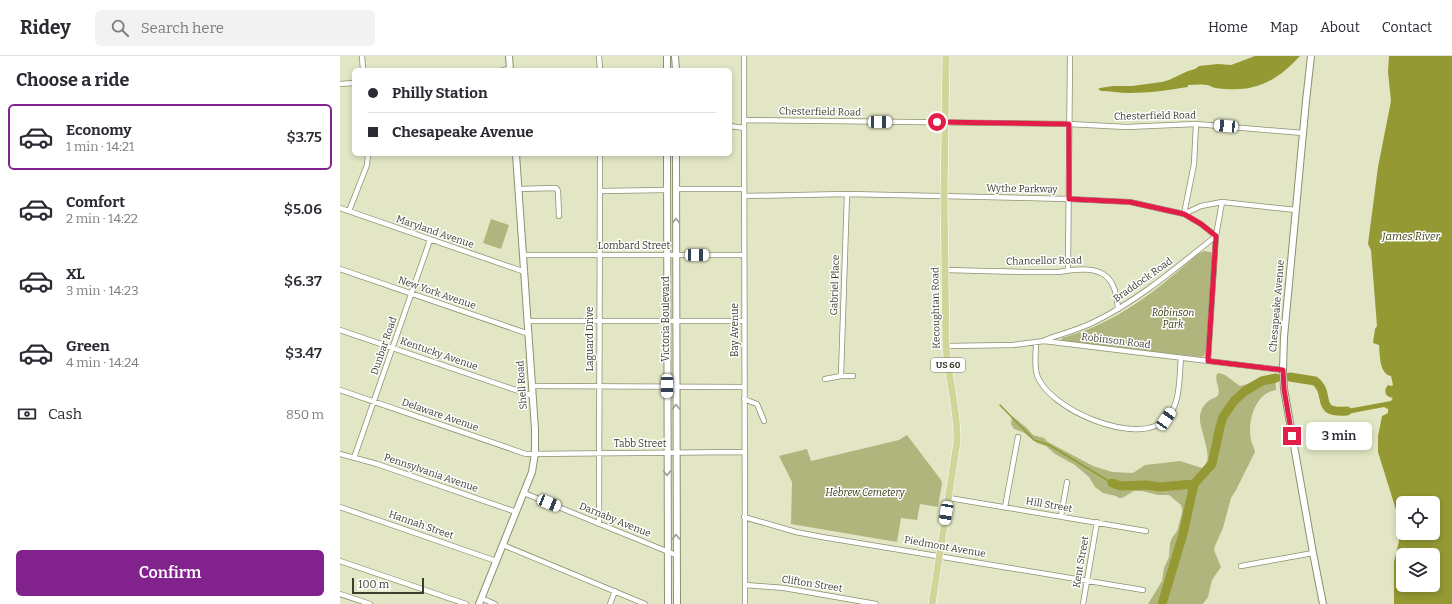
<!DOCTYPE html>
<html lang="en">
<head>
<meta charset="utf-8">
<style>
  :root { --surface:#fff; --page:#f2f2f3; --text:#2b2b33; --muted:#7c7c81; --line:#e1e1e2; --accent:#82238d }
  body { margin:0; font-family:Bitter,serif; background:var(--page); color:var(--text); height:100vh; display:flex; flex-direction:column; font-size:15px; white-space:nowrap }
  * { box-sizing:border-box; margin:0 }
  p { font-size:13px; color:var(--muted) }
  .icon { flex:none; width:22px; height:22px; fill:none; stroke:currentColor; stroke-width:2; stroke-linecap:round; stroke-linejoin:round }
  .map { position:relative; flex:1; overflow:hidden }
  .panel { display:flex; flex-direction:column; background:var(--surface); width:340px }
  .panel>* { flex:none }
  .top-card { position:absolute; left:12px; top:12px; width:380px; height:88px; border-radius:6px; box-shadow:0 2px 6px #0003; display:grid; align-content:center; height:88px; padding:0 16px; background:var(--surface) }
  .buttons { position:absolute; left:1056px; top:440px; display:grid; gap:8px }
  .buttons a { display:grid; place-items:center; width:44px; height:44px; border-radius:6px; background:var(--surface); box-shadow:0 2px 6px #0003; font-size:20px }
  .scale { position:absolute; left:12px; bottom:10px; width:72px; box-sizing:border-box; padding-left:4px; border:2px solid #3b3d2f; border-top:0; font-size:11px; line-height:14px; white-space:nowrap; color:#3b3d2f; -webkit-text-stroke:3px #fff; paint-order:stroke }
  .end { position:absolute; width:18px; height:18px; margin:-9px; border:5px solid #e11d48; background:#fff; box-shadow:0 0 0 2px #fff }
  .from { border-radius:50% }
  .bubble { position:absolute; height:28px; border-radius:6px; background:var(--surface); box-shadow:0 2px 6px #0003; font-size:13px; font-weight:600; line-height:28px; text-align:center }
  .car { position:absolute; width:12px; height:24px; margin:-12px -6px; border-radius:5px; box-shadow:0 0 3px 1px #0007; background:linear-gradient(#fff 24%,#345 0 40%,#fff 0 76%,#345 0 86%,#fff 0) }
  .top-card b { display:flex; align-items:center; gap:14px; height:38px; font-size:15px }
  .top-card b+b { border-top:1px solid var(--line) }
  .top-card i { width:10px; height:10px; background:var(--text) }
  ul { padding:0; list-style:none }
  li { display:flex; align-items:center; gap:12px; height:66px; margin:0 8px 6px; padding:0 8px; border:2px solid transparent; border-radius:6px }
  li div { flex:1 }
  li b { display:block; font-size:15px }
  li em { font-style:normal; font-weight:600 }
  li.selected { border-color:var(--accent) }
  li>.icon { width:36px; height:36px; stroke-width:1.5 }
  h2 { padding:0 16px; font-size:18px; line-height:48px }
  .pay { display:flex; align-items:center; gap:10px; height:44px; padding:0 16px; font-size:15px }
  .pay p { margin-inline-start:auto }
  .cta { display:flex; gap:8px; margin-top:auto; padding:8px 16px }
  .cta a { flex:1; height:46px; border-radius:6px; background:var(--accent); color:#fff; font-size:16px; font-weight:600; line-height:46px; text-align:center }
  header { display:flex; align-items:center; gap:24px; box-sizing:border-box; height:56px; padding:0 20px; background:var(--surface); border-bottom:1px solid var(--line) }
  header strong { font-size:19px }
  nav { display:flex; gap:22px; margin-inline-start:auto; font-size:14px }
  .search { width:280px; height:36px; background:var(--page); display:flex; align-items:center; gap:10px; box-sizing:border-box; padding:0 14px; border-radius:6px; color:var(--muted); font-size:15px }
  main { display:flex; flex:1; min-height:0 }
  .map>svg:first-child { display:block }
  .green { fill:#b0b57d }
  .water { fill:#949933; fill-rule:evenodd }
  .lines { fill:none; stroke-linecap:round; stroke-linejoin:round }
  .stream { stroke:#949933; stroke-width:1.5 }
  .river { stroke:#949933; stroke-width:9 }
  .street-casing { stroke:#8d9070; stroke-width:6 }
  .secondary-casing { stroke:#8d9070; stroke-width:8 }
  .primary-casing { stroke:#fff; stroke-width:8 }
  .street { stroke:#fff; stroke-width:4.5 }
  .secondary { stroke:#fff; stroke-width:6 }
  .primary { stroke:#d1d59a; stroke-width:7 }
  .oneway { stroke:#9d9e97 }
  .route { stroke:#e11d48; stroke-width:5 }
  .labels { text-anchor:middle; dominant-baseline:central; stroke-width:3; stroke-linejoin:round; paint-order:stroke }
  .shield { fill:#fff; stroke:#76776d; stroke-width:1 }
  .shield-label { font-size:9px; font-weight:bold; fill:#3b3d2f }
  .street-label { font-size:10px; fill:#3b3d2f; stroke:#fff }
  .park-label { font-size:10px; font-style:italic; fill:#393b11; stroke:#fff }
  .water-label { font-size:11px; font-style:italic; fill:#43461c; stroke:#fff }
</style>
</head>
<body>
<header>
<strong>Ridey</strong>
<div class="search"><svg class="icon" aria-label="search" viewBox="0 0 24 24"><circle cx="10" cy="10" r="6"/><path d="M15 15l6 6"/></svg>Search here</div>
<nav><a>Home</a><a>Map</a><a>About</a><a>Contact</a></nav>
</header>
<main>
<section class="panel">
<h2>Choose a ride</h2>
<ul>
<li class="selected"><svg class="icon" aria-label="car" viewBox="0 0 24 24"><path d="M5 17H2v-5l4-1 3-4h7l3 4 3 1v5h-3M9 17h6M6 11h13"/><circle cx="7" cy="17" r="2"/><circle cx="17" cy="17" r="2"/></svg><div><b>Economy</b><p>1 min · 14:21</p></div><em>$3.75</em></li>
<li><svg class="icon" aria-label="car" viewBox="0 0 24 24"><path d="M5 17H2v-5l4-1 3-4h7l3 4 3 1v5h-3M9 17h6M6 11h13"/><circle cx="7" cy="17" r="2"/><circle cx="17" cy="17" r="2"/></svg><div><b>Comfort</b><p>2 min · 14:22</p></div><em>$5.06</em></li>
<li><svg class="icon" aria-label="car" viewBox="0 0 24 24"><path d="M5 17H2v-5l4-1 3-4h7l3 4 3 1v5h-3M9 17h6M6 11h13"/><circle cx="7" cy="17" r="2"/><circle cx="17" cy="17" r="2"/></svg><div><b>XL</b><p>3 min · 14:23</p></div><em>$6.37</em></li>
<li><svg class="icon" aria-label="car" viewBox="0 0 24 24"><path d="M5 17H2v-5l4-1 3-4h7l3 4 3 1v5h-3M9 17h6M6 11h13"/><circle cx="7" cy="17" r="2"/><circle cx="17" cy="17" r="2"/></svg><div><b>Green</b><p>4 min · 14:24</p></div><em>$3.47</em></li>
</ul>
<div class="pay"><svg class="icon" aria-label="cash" viewBox="0 0 24 24"><path d="M3 7h18v10H3z"/><circle cx="12" cy="12" r="2"/></svg>Cash<p>850 m</p></div>
<div class="cta"><a>Confirm</a></div>
</section>
<div class="map">
<svg width="1112" height="548" viewBox="0 0 1112 548">
  <rect width="100%" height="100%" fill="#e3e6c4"/>
  <!-- green -->
  <path class="green" d="M151,163L169,169L161,193L143,187Z
    M864,195L871,196L873,199L866,295L864,300L861,301L721,285L722,282C735,278 748,274 760,268C795,252 830,223 858,198Z
    M879,317L885,319L900,330C914,328 920,319 935,318L936,334C931,335 926,337 922,341C912,351 908,370 911,384C912,388 914,391 915,396L896,434L891,442L883,472L875,490L874,494L881,511L872,524L868,541L863,548H808L822,525L824,512L829,501L830,487L832,482L837,475L842,457V453L841,449L829,439H818L802,435H794L782,442H779L776,440L763,437L755,431L749,421L735,409L715,398L706,390L697,387L683,376L674,373L671,368L672,360L687,372L693,379L704,382L708,386L753,410L772,416L793,417L805,409L840,405L862,412C864,410 866,408 867,405C870,397 861,374 860,365C859,357 863,348 870,344C873,342 876,342 878,339C881,332 874,325 877,318Z
    M567,379L601,424L602,427L598,451L580,448L577,464L561,462L557,486L451,468L452,426L439,400L467,393L471,405L559,384Z"/>
  <!-- water -->
  <path class="water" d="M915,0H960C934,28 913,37 875,32C871,31 870,29 866,29C860,28 854,29 848,29V31C829,34 809,37 789,37C780,37 770,35 761,35L758,33L760,32L773,30H792L822,26L829,24L848,15L855,13L859,10L878,8L891,9Z
    M1049,0H1112V548H1054V506L1059,485L1056,454L1038,396V380L1042,360L1048,357V353L1044,351L1007,358V353L1051,345L1053,342C1045,341 1043,335 1048,329L1051,330L1053,329L1051,320C1039,318 1040,298 1039,289L1033,287L1035,273L1037,270L1031,194L1028,188L1038,111L1051,45L1048,16ZM1063,447H1093V477H1063ZM1063,499H1093V529H1063Z"/>
  <g class="lines">
    <!-- stream -->
    <path class="stream" d="M660,349L694,384L709,389L772,427"/>
    <!-- river -->
    <path class="river" d="M950,321L975,325C992,338 973,358 1007,355
      M772,427L781,430L807,429L819,431L854,428
      M822,548L843,478L854,428L872,408L880,371L883,361L894,345L905,335L922,325L936,322"/>
    <!-- street casing -->
    <g class="street-casing">
      <path id="street" d="M22,0L23,14
        M259,0L260,14
        M404,0L405,548
        M163,14L170,13
        M0,28L14,27
        M404,64L729,68L786,71L856,68L963,77
        M856,68L854,108L844,158L861,168L876,180L868,305
        M390,70L404,72
        M178,133L216,132L218,135L219,160
        M336,133H404
        M260,135L327,134
        M404,140L507,138L729,143L790,146L844,158L861,150L882,146L956,154
        M0,152L185,216
        M9,155L27,109L28,98
        M183,199H404
        M0,213L189,278
        M605,214C641,215 678,216 715,216C730,215 749,210 763,218C775,225 777,241 778,253
        M728,214L730,0
        M188,265H404
        M0,274L193,340
        M705,284C721,278 738,274 754,266C799,244 837,211 876,180L882,146
        M696,286C696,296 694,309 697,319C708,353 798,392 826,363C841,349 839,321 841,302
        M606,290L673,289L704,285L943,314
        M501,320L507,138
        M485,323L501,320H513
        M192,330L404,331
        M0,334L186,398L404,396
        M404,343L417,348L424,365
        M0,398L37,408L176,456
        M14,402L90,184
        M184,437L336,499
        M609,442L806,475
        M0,451L156,505
        M665,451L678,381
        M721,460L727,426
        M404,461L456,476L482,481L803,534
        M259,468L260,98
        M163,489L305,548
        M0,505L126,548
        M901,510L973,497
        M405,529L444,532L536,548
        M0,538L30,548
        M141,542L155,548
        M270,548L275,535
        M743,548L757,466"/>
    </g>
    <!-- secondary casing -->
    <g class="secondary-casing">
      <path id="secondary" d="M169,0L170,14
        M335,0L336,14
        M971,0L966,45L944,281L943,314L944,333L973,497L983,548
        M327,14V0
        M327,98L328,548
        M336,98L337,548
        M139,548L192,416L195,397V373L176,98"/>
    </g>
    <!-- primary casing -->
    <g class="primary-casing">
      <path id="primary" d="M592,548L617,386C618,353 608,323 606,290L604,140L606,0"/>
    </g>
    <!-- street -->
    <use href="#street" class="street"/>
    <!-- secondary -->
    <use href="#secondary" class="secondary"/>
    <!-- primary -->
    <use href="#primary" class="primary"/>
  </g>
  <!-- one-way arrows -->
  <defs><path id="oneway-chevron" d="M-2-3.5L2.5 0L-2 3.5" fill="none" stroke-width="1.6" stroke-linecap="round" stroke-linejoin="round"/></defs>
  <g class="oneway">
    <use href="#oneway-chevron" transform="translate(336 165) rotate(-90)"/>
    <use href="#oneway-chevron" transform="translate(336 351) rotate(-90)"/>
    <use href="#oneway-chevron" transform="translate(327 417) rotate(90)"/>
    <use href="#oneway-chevron" transform="translate(336 481) rotate(-90)"/>
  </g>
  <g class="lines">
    <!-- route -->
    <path class="route" d="M597,66L729,68V143L790,146L844,158L861,168L876,180L868,305L943,314L944,333L952,380"/>
  </g>
  <g class="labels">
    <!-- shield labels -->
    <rect class="shield" x="591" y="302" width="34" height="14" rx="3"/>
    <g class="shield-label">
      <text x="608" y="309">US 60</text>
    </g>
    <!-- street labels -->
    <g class="street-label">
      <text transform="translate(480 56) rotate(1)">Chesterfield Road</text>
      <text transform="translate(815 60) rotate(-1)">Chesterfield Road</text>
      <text transform="translate(682 133) rotate(1)">Wythe Parkway</text>
      <text transform="translate(95 176) rotate(19)">Maryland Avenue</text>
      <text x="294" y="190">Lombard Street</text>
      <text transform="translate(704 205) rotate(-1)">Chancellor Road</text>
      <text transform="translate(803 224) rotate(-35)">Braddock Road</text>
      <text transform="translate(495 229) rotate(-88)">Gabriel Place</text>
      <text transform="translate(97 237) rotate(19)">New York Avenue</text>
      <text transform="translate(937 250) rotate(-85)">Chesapeake Avenue</text>
      <text transform="translate(596 252) rotate(-91)">Kecoughtan Road</text>
      <text transform="translate(326 263) rotate(-90)">Victoria Boulevard</text>
      <text transform="translate(395 274) rotate(-90)">Bay Avenue</text>
      <text transform="translate(250 283) rotate(-90)">Laguard Drive</text>
      <text transform="translate(776 285) rotate(7)">Robinson Road</text>
      <text transform="translate(44 290) rotate(-71)">Dunbar Road</text>
      <text transform="translate(99 298) rotate(19)">Kentucky Avenue</text>
      <text transform="translate(182 329) rotate(-94)">Shell Road</text>
      <text transform="translate(100 359) rotate(19)">Delaware Avenue</text>
      <text x="300" y="388">Tabb Street</text>
      <text transform="translate(91 417) rotate(19)">Pennsylvania Avenue</text>
      <text transform="translate(709 449) rotate(10)">Hill Street</text>
      <text transform="translate(275 464) rotate(22)">Darnaby Avenue</text>
      <text transform="translate(81 469) rotate(19)">Hannah Street</text>
      <text transform="translate(605 491) rotate(10)">Piedmont Avenue</text>
      <text transform="translate(741 506) rotate(-80)">Kent Street</text>
      <text transform="translate(472 528) rotate(9)">Clifton Street</text>
    </g>
    <!-- park labels -->
    <g class="park-label">
      <text x="833" y="257">Robinson<tspan x="833" dy="12">Park</tspan></text>
      <text x="525" y="437">Hebrew Cemetery</text>
    </g>
    <!-- water labels -->
    <g class="water-label">
      <text x="1071" y="180">James River</text>
    </g>
  </g>
</svg>
<div class="buttons">
<a><svg class="icon" aria-label="locate" viewBox="0 0 24 24"><circle cx="12" cy="12" r="6"/><path d="M12 2v4M12 18v4M2 12h4M18 12h4"/></svg></a>
<a><svg class="icon" aria-label="layers" viewBox="0 0 24 24"><path d="M12 4l9 5-9 5-9-5zM3 14l9 5 9-5"/></svg></a>
</div>
<div class="scale">100 m</div>
<i class="end from" style="left:597px;top:66px"></i>
<i class="end" style="left:952px;top:380px"></i>
<div class="bubble" style="left:966px;top:366px;width:66px">3 min</div>
<i class="car" style="left:540px;top:66px;rotate:90deg"></i>
<i class="car" style="left:886px;top:70px;rotate:275deg"></i>
<i class="car" style="left:357px;top:199px;rotate:90deg"></i>
<i class="car" style="left:327px;top:330px;rotate:180deg"></i>
<i class="car" style="left:826px;top:363px;rotate:34deg"></i>
<i class="car" style="left:209px;top:447px;rotate:112deg"></i>
<i class="car" style="left:606px;top:457px;rotate:189deg"></i>
<div class="top-card">
<b><i class="from"></i>Philly Station</b>
<b><i></i>Chesapeake Avenue</b>
</div>
</div>
</main>
</body>
</html>
